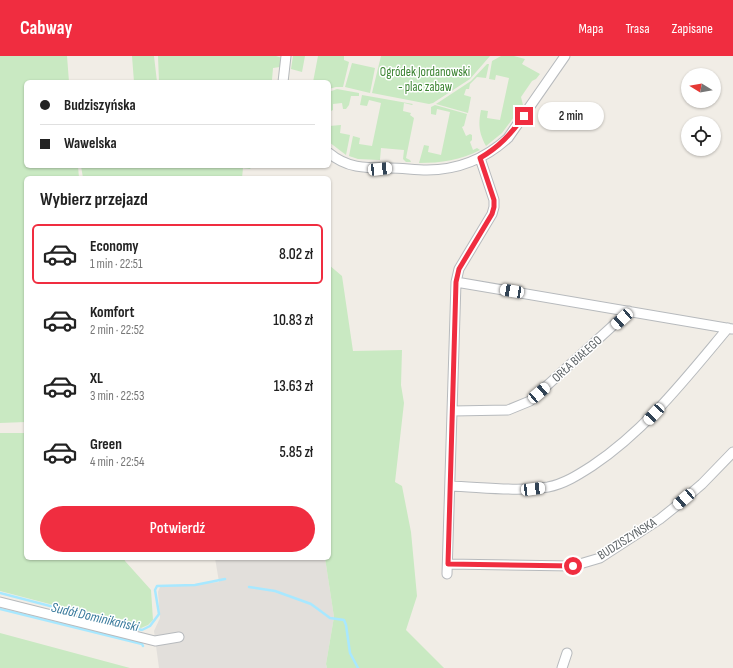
<!DOCTYPE html>
<html lang="pl">
<head>
<meta charset="utf-8">
<style>
  :root { --surface:#fff; --page:#f6f6f6; --text:#222; --muted:#767676; --line:#e0e0e0; --accent:#f02d40 }
  body { margin:0; font-family:"Sofia Sans Condensed",sans-serif; background:var(--page); color:var(--text); height:100vh; display:flex; flex-direction:column; font-size:15px; white-space:nowrap }
  * { box-sizing:border-box; margin:0 }
  p { font-size:13px; color:var(--muted) }
  .icon { flex:none; width:22px; height:22px; fill:none; stroke:currentColor; stroke-width:2; stroke-linecap:round; stroke-linejoin:round }
  .map { position:relative; flex:1; overflow:hidden }
  .sheet { position:absolute; left:24px; top:120px; width:307px; height:384px; display:flex; flex-direction:column; background:var(--surface); border-radius:6px; box-shadow:0 1px 3px #0004 }
  .sheet>* { flex:none }
  .guide { position:absolute; left:24px; top:24px; width:307px; height:88px; border-radius:6px; box-shadow:0 1px 3px #0004; display:grid; align-content:center; height:88px; padding:0 16px; background:var(--surface) }
  .needle { width:26px; rotate:281deg }
  .tools { position:absolute; left:681px; top:12px; display:grid; gap:8px }
  .tools a { display:grid; place-items:center; width:40px; height:40px; border-radius:50%; background:var(--surface); box-shadow:0 1px 3px #0004; font-size:20px }
  .end { position:absolute; width:18px; height:18px; margin:-9px; border:5px solid #f02d40; background:#fff; box-shadow:0 0 0 2px #fff }
  .from { border-radius:50% }
  .bubble { position:absolute; height:28px; border-radius:14px; background:var(--surface); box-shadow:0 1px 3px #0004; font-size:13px; font-weight:600; line-height:28px; text-align:center }
  .car { position:absolute; width:12px; height:24px; margin:-12px -6px; border-radius:5px; box-shadow:0 0 3px 1px #0007; background:linear-gradient(#fff 24%,#345 0 40%,#fff 0 76%,#345 0 86%,#fff 0) }
  .guide b { display:flex; align-items:center; gap:14px; height:38px; font-size:15px }
  .guide b+b { border-top:1px solid var(--line) }
  .guide i { width:10px; height:10px; background:var(--text) }
  ul { padding:0; list-style:none }
  li { display:flex; align-items:center; gap:12px; height:60px; margin:0 8px 6px; padding:0 8px; border:2px solid transparent; border-radius:6px }
  li div { flex:1 }
  li b { display:block; font-size:15px }
  li em { font-style:normal; font-weight:600 }
  li.current { border-color:var(--accent) }
  li>.icon { width:36px; height:36px; stroke-width:1.5 }
  h2 { padding:0 16px; font-size:18px; line-height:48px }
  .primary-button { display:flex; gap:8px; margin-top:auto; padding:8px 16px }
  .primary-button a { flex:1; height:46px; border-radius:24px; background:var(--accent); color:#fff; font-size:16px; font-weight:600; line-height:46px; text-align:center }
  header { display:flex; align-items:center; gap:24px; box-sizing:border-box; height:56px; padding:0 20px; background:var(--accent); color:#fff }
  header strong { font-size:19px }
  nav { display:flex; gap:22px; margin-inline-start:auto; font-size:14px }
  .map>svg:first-child { display:block }
  .industrial { fill:#e2dfdb }
  .green { fill:#c9e9c2 }
  .lines { fill:none; stroke-linecap:round; stroke-linejoin:round }
  .stream { stroke:#a8e8ff; stroke-width:2.5 }
  .minor-casing { stroke:#b7babd; stroke-width:11 }
  .minor { stroke:#fff; stroke-width:9 }
  .route { stroke:#f02d40; stroke-width:5 }
  .labels { text-anchor:middle; dominant-baseline:central; stroke-width:3; stroke-linejoin:round; paint-order:stroke }
  .park-label { font-size:13px; fill:#3b8331; stroke:#fff }
  .street-label { font-size:13px; fill:#5e6467; stroke:#fff }
  .water-label { font-size:14px; font-style:italic; fill:#37799b; stroke:#fff }
</style>
</head>
<body>
<header>
<strong>Cabway</strong>
<nav><a>Mapa</a><a>Trasa</a><a>Zapisane</a></nav>
</header>
<div class="map">
<svg width="733" height="612" viewBox="0 0 733 612">
  <rect width="100%" height="100%" fill="#f1ede6"/>
  <!-- industrial -->
  <path class="industrial" d="M215,502H325L334,561L326,608L327,612H159L154,575L160,562L158,536L160,531L219,526Z"/>
  <!-- green -->
  <path class="green" d="M0,0H67L69,26H26V110H78L79,122H26V366L0,367Z
    M132,0H154L157,26H134Z
    M158,0H276L282,2L280,11L273,12L272,24L278,26H159Z
    M293,0H305L302,16L291,13Z
    M318,0H344V4L349,6L343,31H336L329,33V26H313Z
    M381,0H490L470,23L433,47L429,48L372,37Z
    M501,0H514L525,3L522,8L540,18L536,23L532,25L521,41L523,49L502,77L486,90C479,77 478,69 481,54L488,55L487,62L500,64L509,22L496,19L495,24L489,23L492,5Z
    M352,7L375,12L370,37L345,31Z
    M487,8H489L486,22L477,21L470,28L469,33H466L464,39L471,41L468,57L436,48L471,25Z
    M337,33L359,37V40H351L349,49L346,53H343L342,47L333,48V54L331,55V47H329V36Z
    M362,39L413,48L412,49L404,47L403,55L411,57L410,59L414,62L406,102L410,104L411,106H406L403,103L404,94L381,92L380,104L358,103L349,100L353,80L360,82L359,88L372,90L381,47L369,44L367,50L360,49Z
    M435,49L467,58L464,70L462,71L466,80L470,78L472,79V84L470,86L473,94L477,92L480,94C461,104 441,107 419,107L424,89L429,90L428,96L441,99L450,56L437,53L436,59L431,58V51Z
    M341,69L340,77L350,79L346,99L329,86V70Z
    M81,110H252L250,113L243,112L242,122H83Z
    M329,209L342,220L353,295L402,294L401,329L404,347L395,426L402,430L411,476L417,540L406,574L444,612H327L326,608L334,561L325,502H329Z
    M0,377H26V502H124L125,505L151,534L153,564L148,569L141,572L0,535Z
    M0,577L130,612H0Z"/>
  <g class="lines">
    <!-- stream -->
    <path class="stream" d="M249,531L275,535L311,548L330,562L344,564L346,569L350,597L358,612
      M0,537L142,574L150,570L159,558L155,534L157,530L195,529L225,523
      M0,553L142,588L143,590"/>
    <!-- minor casing -->
    <g class="minor-casing">
      <path id="minor" d="M283,26L286,0
        M329,97C348,113 367,112 390,112C402,112 415,114 427,114C458,114 486,102 508,82L565,0
        M456,226L732,273
        M453,355L508,354L530,345L629,255
        M450,430C481,431 517,436 548,431C564,428 578,419 592,410C646,374 686,322 728,272
        M448,508L573,510L600,502L660,463L675,451L702,428L733,396
        M447,518L456,226L459,213L492,158L494,151V144L480,102
        M0,546L155,585L179,581
        M562,612L567,597"/>
    </g>
    <!-- minor -->
    <use href="#minor" class="minor"/>
  </g>
  <g class="lines">
    <!-- route -->
    <path class="route" d="M524,60C511,78 499,91 480,102L494,144V151L492,158L459,213L456,226L448,508L573,510"/>
  </g>
  <g class="labels">
    <!-- park labels -->
    <g class="park-label">
      <text x="425" y="16">Ogródek Jordanowski<tspan x="425" dy="15">- plac zabaw</tspan></text>
    </g>
    <!-- street labels -->
    <g class="street-label">
      <text transform="translate(577 303) rotate(-42)">ORŁA BIAŁEGO</text>
      <text transform="translate(627 483) rotate(-32)">BUDZISZYŃSKA</text>
    </g>
    <!-- water labels -->
    <g class="water-label">
      <text transform="translate(95 561) rotate(13)">Sudół Dominikański</text>
    </g>
  </g>
</svg>
<div class="tools">
<a><svg class="needle" viewBox="-14 -14 28 28"><path d="M0-13l5 13h-10z" fill="#e53935"/><path d="M0 13l5-13h-10z" fill="#767676"/></svg></a>
<a><svg class="icon" aria-label="locate" viewBox="0 0 24 24"><circle cx="12" cy="12" r="6"/><path d="M12 2v4M12 18v4M2 12h4M18 12h4"/></svg></a>
</div>
<i class="end from" style="left:573px;top:510px"></i>
<i class="end" style="left:524px;top:60px"></i>
<div class="bubble" style="left:538px;top:46px;width:66px">2 min</div>
<i class="car" style="left:380px;top:113px;rotate:84deg"></i>
<i class="car" style="left:512px;top:235px;rotate:280deg"></i>
<i class="car" style="left:622px;top:263px;rotate:228deg"></i>
<i class="car" style="left:539px;top:337px;rotate:49deg"></i>
<i class="car" style="left:654px;top:358px;rotate:223deg"></i>
<i class="car" style="left:533px;top:433px;rotate:83deg"></i>
<i class="car" style="left:684px;top:443px;rotate:229deg"></i>
<div class="guide">
<b><i class="from"></i>Budziszyńska</b>
<b><i></i>Wawelska</b>
</div>
<section class="sheet">
<h2>Wybierz przejazd</h2>
<ul>
<li class="current"><svg class="icon" aria-label="car" viewBox="0 0 24 24"><path d="M5 17H2v-5l4-1 3-4h7l3 4 3 1v5h-3M9 17h6M6 11h13"/><circle cx="7" cy="17" r="2"/><circle cx="17" cy="17" r="2"/></svg><div><b>Economy</b><p>1 min · 22:51</p></div><em>8.02 zł</em></li>
<li><svg class="icon" aria-label="car" viewBox="0 0 24 24"><path d="M5 17H2v-5l4-1 3-4h7l3 4 3 1v5h-3M9 17h6M6 11h13"/><circle cx="7" cy="17" r="2"/><circle cx="17" cy="17" r="2"/></svg><div><b>Komfort</b><p>2 min · 22:52</p></div><em>10.83 zł</em></li>
<li><svg class="icon" aria-label="car" viewBox="0 0 24 24"><path d="M5 17H2v-5l4-1 3-4h7l3 4 3 1v5h-3M9 17h6M6 11h13"/><circle cx="7" cy="17" r="2"/><circle cx="17" cy="17" r="2"/></svg><div><b>XL</b><p>3 min · 22:53</p></div><em>13.63 zł</em></li>
<li><svg class="icon" aria-label="car" viewBox="0 0 24 24"><path d="M5 17H2v-5l4-1 3-4h7l3 4 3 1v5h-3M9 17h6M6 11h13"/><circle cx="7" cy="17" r="2"/><circle cx="17" cy="17" r="2"/></svg><div><b>Green</b><p>4 min · 22:54</p></div><em>5.85 zł</em></li>
</ul>
<div class="primary-button"><a>Potwierdź</a></div>
</section>
</div>
</body>
</html>
